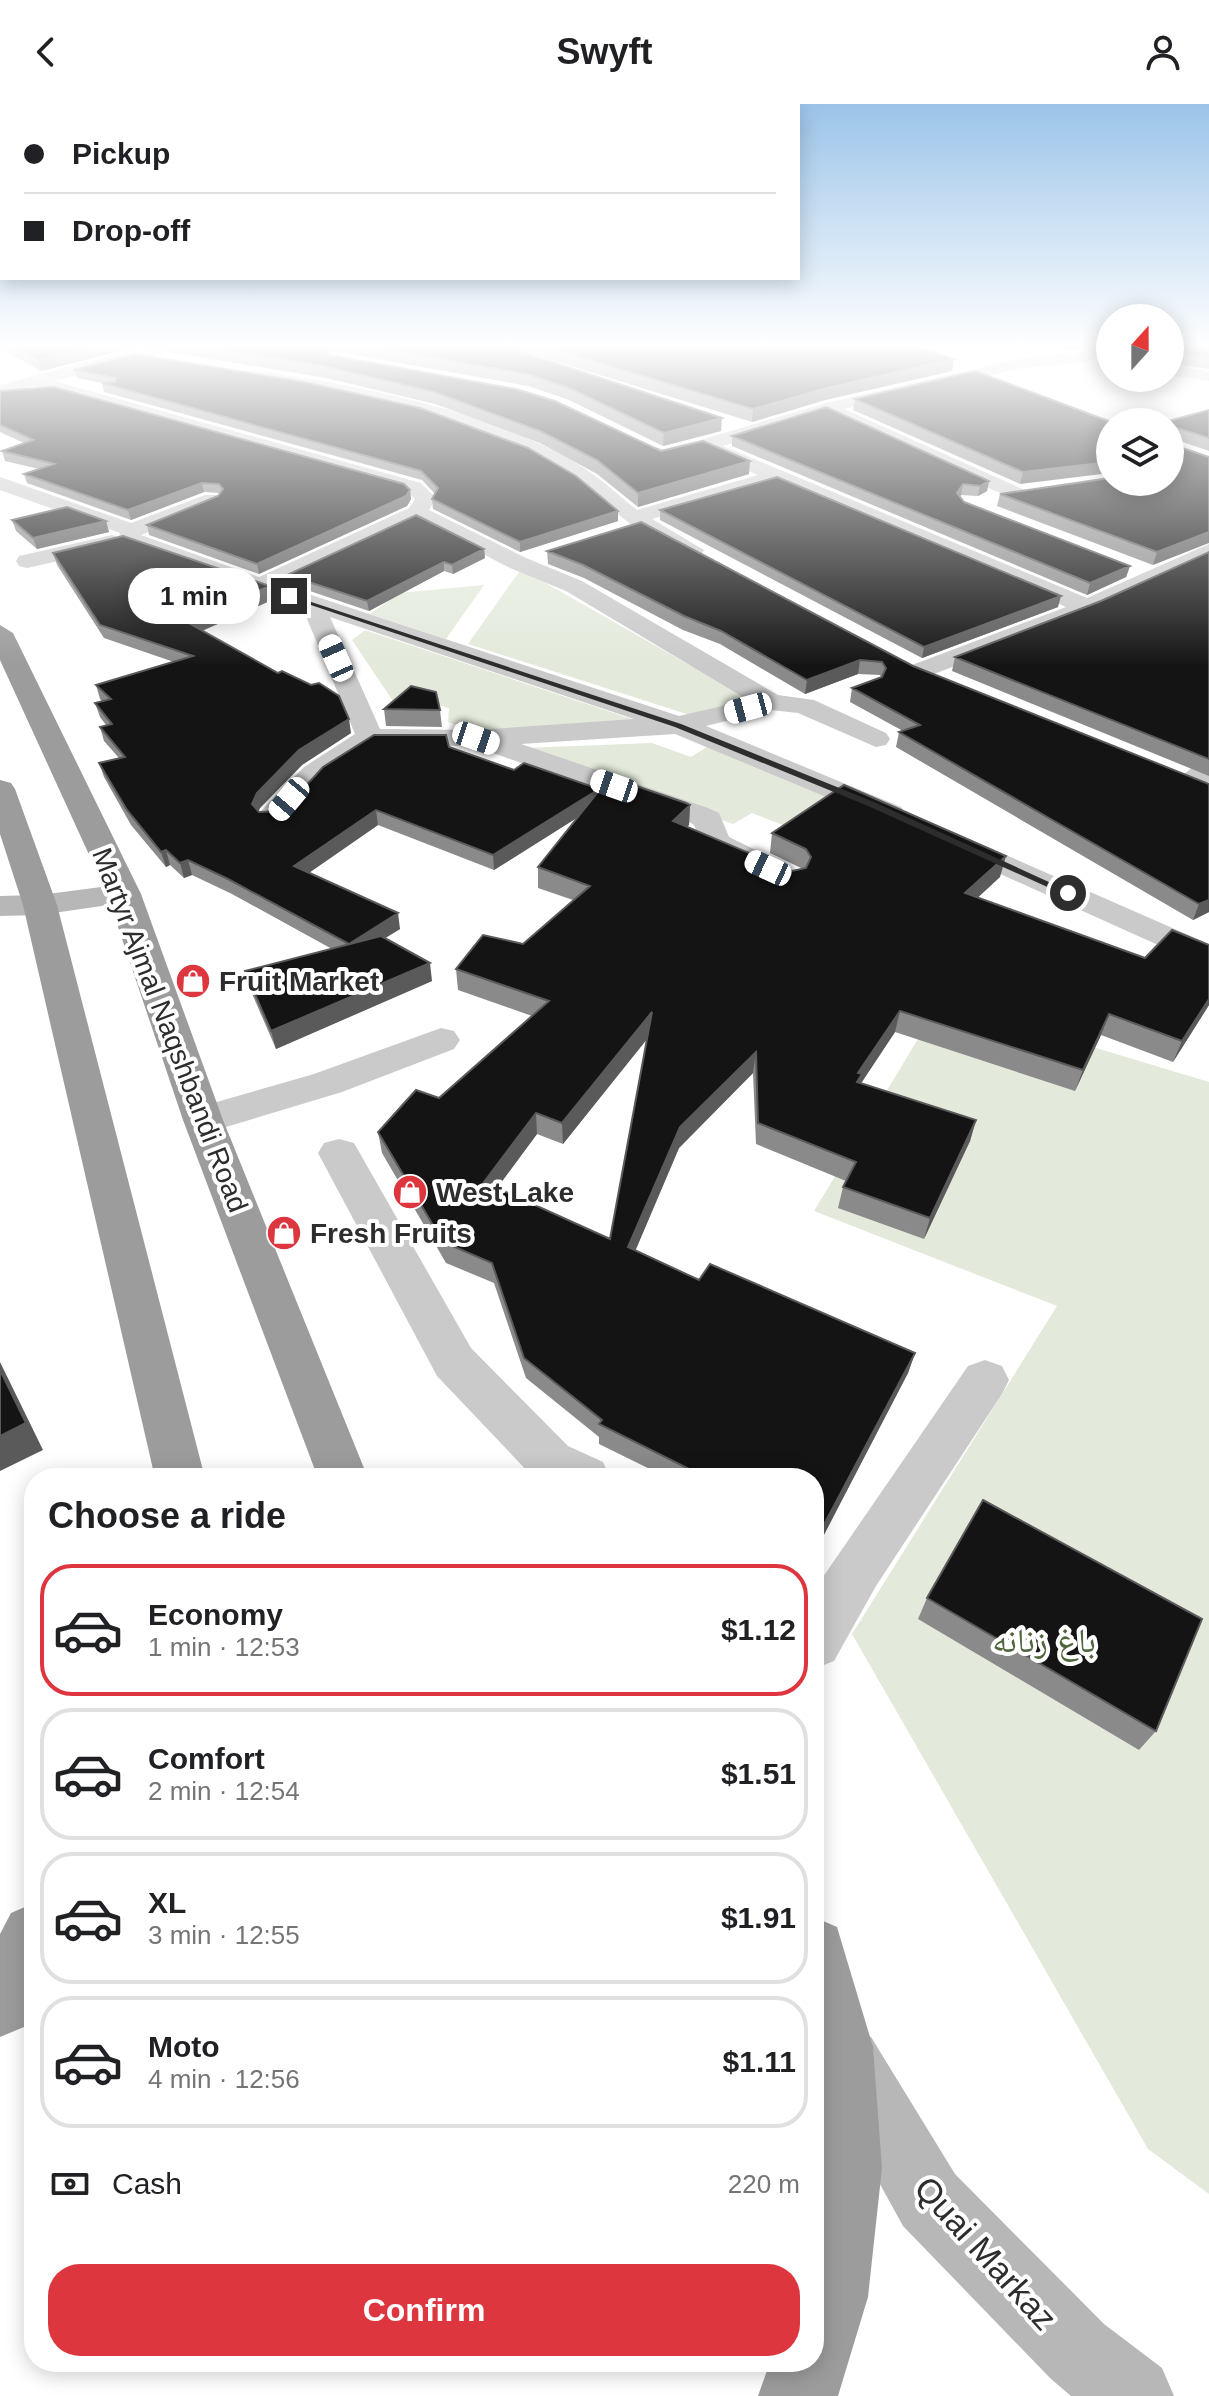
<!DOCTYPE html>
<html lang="en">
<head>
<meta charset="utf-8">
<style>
  :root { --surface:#fff; --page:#f6f6f6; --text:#202124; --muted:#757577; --line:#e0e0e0; --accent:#de363f }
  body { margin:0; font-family:Arial,"Noto Naskh Arabic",sans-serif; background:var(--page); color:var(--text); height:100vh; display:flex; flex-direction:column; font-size:30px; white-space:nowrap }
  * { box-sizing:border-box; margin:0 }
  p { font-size:26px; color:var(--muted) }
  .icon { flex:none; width:44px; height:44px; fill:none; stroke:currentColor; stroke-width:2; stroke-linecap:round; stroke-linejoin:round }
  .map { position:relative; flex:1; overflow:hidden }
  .drawer { position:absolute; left:24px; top:1364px; width:800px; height:904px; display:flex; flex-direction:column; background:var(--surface); border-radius:32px; box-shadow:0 4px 20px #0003 }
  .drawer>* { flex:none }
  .banner { position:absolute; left:0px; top:0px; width:800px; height:176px; box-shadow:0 4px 20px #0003; display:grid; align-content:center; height:176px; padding:0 24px; background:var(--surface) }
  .needle { width:52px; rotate:21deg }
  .tools { position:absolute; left:1096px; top:200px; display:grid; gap:16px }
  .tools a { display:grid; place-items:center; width:88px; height:88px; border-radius:50%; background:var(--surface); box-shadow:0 4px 20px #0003; font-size:40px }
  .end { position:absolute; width:36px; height:36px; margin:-18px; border:10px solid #2d2d2d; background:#fff; box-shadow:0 0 0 4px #fff }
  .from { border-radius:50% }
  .bubble { position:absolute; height:56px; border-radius:28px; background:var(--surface); box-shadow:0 4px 20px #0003; font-size:26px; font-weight:700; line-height:56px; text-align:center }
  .car { position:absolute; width:24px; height:48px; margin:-24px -12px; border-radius:10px; box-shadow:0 0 6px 2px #0007; background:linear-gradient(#fff 24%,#345 0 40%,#fff 0 76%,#345 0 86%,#fff 0) }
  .banner b { display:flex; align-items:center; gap:28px; height:76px; font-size:30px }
  .banner b+b { border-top:2px solid var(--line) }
  .banner i { width:20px; height:20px; background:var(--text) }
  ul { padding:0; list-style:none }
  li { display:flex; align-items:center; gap:24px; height:132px; margin:0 16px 12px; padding:0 8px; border:4px solid var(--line); border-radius:32px }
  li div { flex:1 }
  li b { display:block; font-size:30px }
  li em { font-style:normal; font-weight:700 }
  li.on { border-color:var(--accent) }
  li>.icon { width:72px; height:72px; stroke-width:1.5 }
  h2 { padding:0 24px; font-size:36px; line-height:96px }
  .pay { display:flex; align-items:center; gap:20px; height:88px; padding:0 24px; font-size:30px }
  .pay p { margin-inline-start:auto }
  .button { display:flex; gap:16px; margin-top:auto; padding:16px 24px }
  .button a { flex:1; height:92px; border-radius:32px; background:var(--accent); color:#fff; font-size:32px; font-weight:700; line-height:92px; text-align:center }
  header { display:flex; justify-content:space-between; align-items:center; height:104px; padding:0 24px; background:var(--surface); font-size:36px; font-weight:700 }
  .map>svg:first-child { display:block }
  .green { fill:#e3eadb }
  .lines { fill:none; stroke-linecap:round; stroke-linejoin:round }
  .minor { fill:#cacaca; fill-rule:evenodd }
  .secondary { fill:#b7b7b7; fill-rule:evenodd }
  .trunk { fill:#9c9c9c; fill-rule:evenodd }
  .wall { fill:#8a8a8a; fill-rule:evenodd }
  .shaded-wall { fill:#5a5a5a }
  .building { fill:#141414; stroke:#5a5a5a; stroke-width:2; fill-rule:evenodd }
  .route { fill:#2d2d2d }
  .labels { text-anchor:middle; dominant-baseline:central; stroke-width:8; stroke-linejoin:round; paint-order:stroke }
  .poi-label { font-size:28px; font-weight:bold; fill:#2d2d2d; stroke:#fff; text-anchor:start }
  .street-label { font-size:28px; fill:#2d2d2d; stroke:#fff }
  .near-park-label { font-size:34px; fill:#50673d; stroke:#fff }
  .near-street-label { font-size:34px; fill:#2d2d2d; stroke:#fff }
</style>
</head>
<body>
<header><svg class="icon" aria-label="back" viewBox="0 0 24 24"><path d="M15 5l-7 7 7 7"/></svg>Swyft<svg class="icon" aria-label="person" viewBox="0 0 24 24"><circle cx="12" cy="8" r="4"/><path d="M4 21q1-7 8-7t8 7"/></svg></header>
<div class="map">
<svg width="1209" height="2292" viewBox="0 0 1209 2292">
  <rect width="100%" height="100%" fill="#fff"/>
  <!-- green -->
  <path class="green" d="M521,465L758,600L699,614L468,540Z
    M484,481L446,535L370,510L399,489Z
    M365,526L656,623L484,630L448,618L449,604L412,594L393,597L352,536Z
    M652,639L691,653L707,643L828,690L785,722L752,709L733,720L523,644Z
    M941,897L1209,978V2090L1148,2045L852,1530L1057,1202L814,1107Z"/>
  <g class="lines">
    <!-- minor -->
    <path class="minor" d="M150,241H197L54,277L421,379L436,394L429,406L526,454L582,477L778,591L814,596L886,629L890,635L886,641L876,643L798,609L771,606L706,622L901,703L905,709L901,715H879L675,630L521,640L708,704L719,709L729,733L772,754L777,761L772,768C748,774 725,755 704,745L694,721L686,716L487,647L483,642H375L324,675L284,720H262L258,713L262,706L304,663L355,630L302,503L140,449L123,439L120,443L27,464L19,462L16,457L19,452L112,431L119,433L120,429L0,386V373L131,419L205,391H219L222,395L219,399L141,431L259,473L409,404L415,395L407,387L34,282L0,291V281ZM417,416L510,464L566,487L748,596L679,612L281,481ZM330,513L634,615L476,626L380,625Z
      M1093,241H1110L1088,258L1022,264L844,305L1027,387L1030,391L1027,395H1013L825,310L723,342L1087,494L1209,440V455L1096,508L921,575L908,567L912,561L1066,503L776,379L652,415L704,446L701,451C667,459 604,396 577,378C481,315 362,291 251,276L242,271L251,266C355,280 508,309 594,371C609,382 623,395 637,406L758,371L703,347L661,357L642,346L645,342L664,345L700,336L826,299L1022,254L1083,248Z
      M1170,261L1209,267V277L1170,271Z
      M1209,655V678L1188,688L1178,685L1173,679L1199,658Z
      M949,726L1209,840V864L938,742L933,735L938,728Z
      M441,924L454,927L460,936L454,945L342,988L203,1030L189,1026L183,1016L189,1006L314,970Z
      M339,1035L354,1039L471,1244L568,1342L603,1358L610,1374L532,1372L437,1272L318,1049L324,1039Z
      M985,1256L1002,1262L1009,1276L1002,1290L876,1482L834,1557L814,1565V1486L968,1262Z"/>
    <!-- secondary -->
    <path class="secondary" d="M124,780L136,783L141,790L136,797L40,811L0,812V792L40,791Z
      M847,1923L871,1933L955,2070L1104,2220L1162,2264L1174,2292H1071L1050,2274L903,2122L814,1960L823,1933Z"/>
    <!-- trunk -->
    <path class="trunk" d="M0,521L13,529L141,790L223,1016L368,1374H318L183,1016L107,790L0,556Z
      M0,676L11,679L15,685L57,801L205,1374H155L23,801L0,730Z
      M34,1799V1902L24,1923L0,1933V1830L11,1809Z
      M814,1813L837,1823L873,1943L882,2064L868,2193L838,2292H758L770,2258H814Z"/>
  </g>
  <!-- wall -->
  <path class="wall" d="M0,241H144L41,267L0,244Z
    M168,241H501L721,327L663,342L569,296L528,282L333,247L328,250L661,347L749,370L638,403L597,370L540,339L435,300L326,274L169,248Z
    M503,241H914L954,255L952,267L825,296L752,318Z
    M1024,241H1089L1082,245L1069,246Z
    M1107,241H1110V252L1104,251Z
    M1170,241H1209V265L1170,260Z
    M134,250L618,407V417L520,448L433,405L432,395L435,390L422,376L104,288L102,279L77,274L74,266Z
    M0,287L410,386L411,395L407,402L259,470L149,431L147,421L218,392L220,389L204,388L131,416L27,379L24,370L39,365L5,357L2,347L24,339L0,328Z
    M855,295L1111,318L1020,380L853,306Z
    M1209,306V347L1171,334V340L1209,353L1153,461L997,402L1000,390L1170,378V318Z
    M732,332L989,377L987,387L978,392L961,391L960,393L964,398L1130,462L1126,473L1087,491L732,342Z
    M660,406L1058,503L922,554L660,416Z
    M12,416L106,417L109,428L37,445L16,427Z
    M484,445L485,454L453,470L444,467L369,507L289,480L287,471Z
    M547,447L913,562L1209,808L1193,816L896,643L899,628L903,627L850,598L852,584L881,573L880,571L858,570L805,590L720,540L683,526L584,474L548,460Z
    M1209,448V672L952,567L955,553L1101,497Z
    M53,449L270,482L272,496L202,527L351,629L302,661L260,704L258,708L283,707L449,643L514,666L599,687L690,701L689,721L687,723L792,767L803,765L770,749L772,729L1000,773L977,794L1145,854L1209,841V901L1173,958L1101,931L1075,987L895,928L861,979L976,1016L970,1037L924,1135L838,1104L843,1083L846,1077L756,1040L753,969L679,1044L635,1147L699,1176L915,1249L908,1269L815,1448L814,1374H668L599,1340V1333L526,1274L494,1179L446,1159L382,1049L378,1028L439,994L532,912L458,886L456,865L523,840L573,796L538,784V763L578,713L494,766L378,721L309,769L400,825L385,834L432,877L276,945L250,885L245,867L332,845L232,790L192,771L184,774L170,761L166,763L131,721L104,673L99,659L119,654L104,637L100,623L106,621L100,613L95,599L102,597L100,595L96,581L174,558L104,534L57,461ZM647,934L610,1135L497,1084L537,1030L563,1040Z
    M384,605L440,606L442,623L386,622Z
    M927,1494L1156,1627L1139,1646L918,1515Z"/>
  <!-- shaded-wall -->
  <path class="shaded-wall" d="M97,241H144L41,267L38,256Z
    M323,241H332L333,247L321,254L320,243Z
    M1070,241H1089L1082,245L1069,246Z
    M954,255L952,267L825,296L752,318L753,305L827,284Z
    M722,314L721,327L663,342L664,329Z
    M750,357L749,370L638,403V389Z
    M1110,358V369L1020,380L1023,368Z
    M989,377L987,387L978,392L980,382Z
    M202,379L204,388L131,416L128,406Z
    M963,380L961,391L955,400L957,389Z
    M410,386L411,395L407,402L259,470L257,460Z
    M618,407V417L520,448V438Z
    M106,417L109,428L37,445L33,434Z
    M1209,428V439L1153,461L1157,448Z
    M484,445L485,454L453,470L452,461Z
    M444,458V467L369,507L367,497Z
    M1130,462L1126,473L1087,491L1090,479Z
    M270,482L272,496L190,532L187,518Z
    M1061,492L1058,503L922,554L924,543Z
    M860,556L858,570L805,590L807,576Z
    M349,615L351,629L302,661L260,704L255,714L252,700L257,689L299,646Z
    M599,685V700L494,766L493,751Z
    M690,701L689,721L672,737L673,717Z
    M376,706L378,721L297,777L294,762Z
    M166,746L170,761L166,763L161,748Z
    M1006,752L1000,773L960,810L965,789Z
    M188,756L192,771L184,774L180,759Z
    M1209,796V808L1193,816L1199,800Z
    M398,809L400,825L351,855L349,840Z
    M430,859L432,877L276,945L271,927Z
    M1209,895V901L1173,958L1182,937Z
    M900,907L895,928L860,981L853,999L858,969Z
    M652,908V929L563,1040L562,1019Z
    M1109,910L1101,931L1075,987L1083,966Z
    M756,948L753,969L679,1044L628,1164V1143L680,1023Z
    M536,1009L537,1030L486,1099L484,1078Z
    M976,1016L970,1037L924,1135L930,1114Z
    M915,1249L908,1269L815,1448L819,1430Z
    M0,1258L43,1346L0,1367Z"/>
  <!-- building -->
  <path class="building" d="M10,241H97L38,256Z
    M193,241H323L320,243L330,251L516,285L555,297L661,347L703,337L750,357L638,389L597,356L540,327L434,288L324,262Z
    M359,241H501L722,314L664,329L569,284L527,270Z
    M540,241H914L954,255L827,284L753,305Z
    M1170,241H1209V253L1170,248Z
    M134,250L304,278L420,304L528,344L576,372L618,407L520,438L432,395L438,384L421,367L102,279L115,278L116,274L74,266Z
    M975,267L1111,318L1110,358L1023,368L855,295Z
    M54,283L404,380L410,386L406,392L257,460L147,421L218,392L223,385L219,380L202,379L128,406L24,370L54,360L2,347L33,336L0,321V287Z
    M826,303L989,377L980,382L963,380L957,389L964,398L1130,462L1090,479L732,332Z
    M1209,306V334L1174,323L1170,326L1171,340L1209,353V428L1157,448L1000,390L1110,374V378H1170V318H1165Z
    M777,373L1061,492L924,543L660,406Z
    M67,403L106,417L33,434L12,416Z
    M416,411L484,445L452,461L444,458L367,497L287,471Z
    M641,418L913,562L1209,680V796L1199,800L899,628L920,621L852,584L882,573L886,564L882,558L860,556L807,576L721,527L684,512L583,461L547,447Z
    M123,432L270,482L187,518L278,569L282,567L311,581L319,579L339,592L349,615L299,646L257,689L252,700L259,708L283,707L323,663L374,631H446L449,643L514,666L524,659L599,685L493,751L376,706L294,762L398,809L349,840L228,775L188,756L180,759L166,746L161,748L127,706L99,659L125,653L100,623L112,620L95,599L111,595L96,581L193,552L100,521L53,449Z
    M1209,448V655L955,553L1101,497Z
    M411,582L436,588L440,606L384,605Z
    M610,673L686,699L690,701L673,717L792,767L806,764L811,753L806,745L772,729L844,681L1006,752L965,789L1145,854L1172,826L1209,841V895L1182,937L1109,910L1083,966L900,907L858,969L862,970L857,978L976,1016L930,1114L843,1083L856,1058L758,1019L756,948L680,1023L628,1143L699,1176L710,1160L915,1249L819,1430L814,1427V1374H707L599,1320L602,1316L524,1254L492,1159L443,1138L378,1028L416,986L439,994L549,897L456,865L483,831L523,840L590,782L538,763ZM652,908L610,1135L484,1078L536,1009L562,1019Z
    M381,832L430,859L271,927L245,867Z
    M0,1266L26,1319L0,1332Z
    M983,1396L1202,1515L1156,1627L927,1494Z"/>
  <!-- sky -->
  <linearGradient id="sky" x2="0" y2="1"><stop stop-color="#9bc4e9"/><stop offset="0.43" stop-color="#fff"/><stop offset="1" stop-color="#fff" stop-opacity="0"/></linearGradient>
  <rect width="1209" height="562" fill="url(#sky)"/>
  <!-- route -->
  <path class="route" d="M287,490L681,620L874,698L1073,789L1065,791L868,702L675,623L287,493Z"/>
  <!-- icons -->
  <defs>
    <g id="shop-disc" transform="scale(1.8)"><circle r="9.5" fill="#de363f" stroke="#fff"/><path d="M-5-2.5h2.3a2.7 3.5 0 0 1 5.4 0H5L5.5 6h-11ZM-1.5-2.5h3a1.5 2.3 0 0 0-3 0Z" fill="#fff"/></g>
  </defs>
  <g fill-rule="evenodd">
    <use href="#shop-disc" x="193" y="877"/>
    <use href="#shop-disc" x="410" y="1088"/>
    <use href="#shop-disc" x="284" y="1129"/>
  </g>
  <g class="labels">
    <!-- poi labels -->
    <g class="poi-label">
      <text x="219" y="877">Fruit Market</text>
      <text x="436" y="1088">West Lake</text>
      <text x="310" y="1129">Fresh Fruits</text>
    </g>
    <!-- street labels -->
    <g class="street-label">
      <text transform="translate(170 926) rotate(69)">Martyr Ajmal Naqshbandi Road</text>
    </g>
    <!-- near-park labels -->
    <g class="near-park-label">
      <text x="1044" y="1536">باغ زنانه</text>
    </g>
    <!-- near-street labels -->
    <g class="near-street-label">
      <text transform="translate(986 2149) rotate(48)">Quai Markaz</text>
    </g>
  </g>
</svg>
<div class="tools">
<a><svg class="needle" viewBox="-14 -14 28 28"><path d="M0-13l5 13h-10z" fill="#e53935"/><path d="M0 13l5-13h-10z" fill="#757577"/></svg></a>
<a><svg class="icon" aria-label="layers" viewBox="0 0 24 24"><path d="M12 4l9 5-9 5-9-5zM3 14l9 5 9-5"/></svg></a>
</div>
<i class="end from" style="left:1068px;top:789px"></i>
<i class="end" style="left:289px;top:492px"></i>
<div class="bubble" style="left:128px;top:464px;width:132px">1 min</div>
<i class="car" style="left:336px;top:554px;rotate:336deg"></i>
<i class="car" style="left:748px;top:604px;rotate:255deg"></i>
<i class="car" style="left:476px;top:634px;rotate:109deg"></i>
<i class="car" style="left:614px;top:682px;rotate:289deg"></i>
<i class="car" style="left:289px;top:695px;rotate:220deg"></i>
<i class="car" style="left:768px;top:764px;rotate:295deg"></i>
<div class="banner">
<b><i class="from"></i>Pickup</b>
<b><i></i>Drop-off</b>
</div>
<section class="drawer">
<h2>Choose a ride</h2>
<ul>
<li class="on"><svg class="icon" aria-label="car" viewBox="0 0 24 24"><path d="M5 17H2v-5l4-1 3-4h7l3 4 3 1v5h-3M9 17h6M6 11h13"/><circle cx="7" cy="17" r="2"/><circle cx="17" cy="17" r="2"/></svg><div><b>Economy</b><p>1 min · 12:53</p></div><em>$1.12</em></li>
<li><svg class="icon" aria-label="car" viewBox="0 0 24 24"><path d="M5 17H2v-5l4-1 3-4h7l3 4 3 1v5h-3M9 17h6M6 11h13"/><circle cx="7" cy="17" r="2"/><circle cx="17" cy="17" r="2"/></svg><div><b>Comfort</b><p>2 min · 12:54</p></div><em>$1.51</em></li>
<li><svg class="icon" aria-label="car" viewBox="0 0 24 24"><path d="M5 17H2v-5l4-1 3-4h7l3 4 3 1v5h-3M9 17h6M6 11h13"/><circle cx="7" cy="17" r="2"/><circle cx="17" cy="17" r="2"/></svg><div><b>XL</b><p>3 min · 12:55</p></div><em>$1.91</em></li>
<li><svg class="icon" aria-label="car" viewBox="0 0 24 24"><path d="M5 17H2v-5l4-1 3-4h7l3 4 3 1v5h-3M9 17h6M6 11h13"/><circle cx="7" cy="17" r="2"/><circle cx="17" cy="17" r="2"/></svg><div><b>Moto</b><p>4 min · 12:56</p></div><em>$1.11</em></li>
</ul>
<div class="pay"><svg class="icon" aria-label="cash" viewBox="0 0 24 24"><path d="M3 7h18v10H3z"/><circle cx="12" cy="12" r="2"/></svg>Cash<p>220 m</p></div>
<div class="button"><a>Confirm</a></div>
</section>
</div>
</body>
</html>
